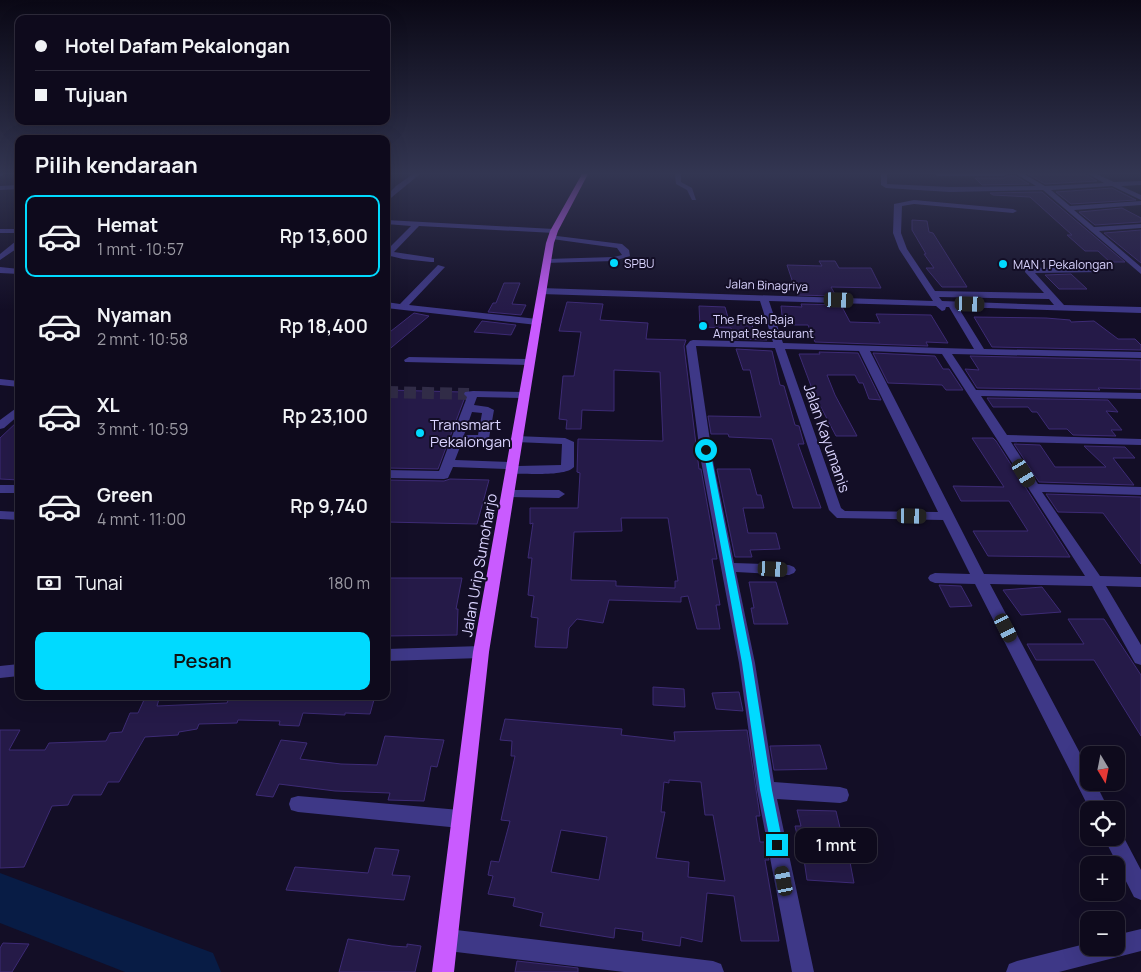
<!DOCTYPE html>
<html lang="id">
<head>
<meta charset="utf-8">
<style>
  :root { --surface:#0e0a1c; --page:#1c1829; --text:#f1f3f6; --muted:#9b9aa3; --line:#2e2b3b; --accent:#00daff }
  body { margin:0; font-family:Manrope,sans-serif; background:var(--page); color:var(--text); height:100vh; display:flex; flex-direction:column; font-size:19px; white-space:nowrap }
  * { box-sizing:border-box; margin:0 }
  p { font-size:16px; color:var(--muted) }
  .icon { flex:none; width:28px; height:28px; fill:none; stroke:currentColor; stroke-width:2; stroke-linecap:round; stroke-linejoin:round }
  .map { position:relative; flex:1; overflow:hidden }
  .sheet { position:absolute; left:15px; top:135px; width:375px; height:565px; display:flex; flex-direction:column; background:var(--surface); border-radius:10px; box-shadow:0 5px 20px #0002,0 0 0 1px var(--line) }
  .sheet>* { flex:none }
  .top-card { position:absolute; left:15px; top:15px; width:375px; height:110px; border-radius:10px; box-shadow:0 5px 20px #0002,0 0 0 1px var(--line); display:grid; align-content:center; height:110px; padding:0 20px; background:var(--surface) }
  .needle { width:32px; rotate:170deg }
  .tools { position:absolute; left:1080px; top:746px; display:grid; gap:10px }
  .tools a { display:grid; place-items:center; width:45px; height:45px; border-radius:10px; background:var(--surface); box-shadow:0 5px 20px #0002,0 0 0 1px var(--line); font-size:25px }
  .end { position:absolute; width:22px; height:22px; margin:-11px; border:6px solid #00daff; background:#111; box-shadow:0 0 0 2px #111 }
  .from { border-radius:50% }
  .bubble { position:absolute; height:35px; border-radius:10px; background:var(--surface); box-shadow:0 5px 20px #0002,0 0 0 1px var(--line); font-size:16px; font-weight:600; line-height:35px; text-align:center }
  .car { position:absolute; width:15px; height:30px; margin:-15px -8px; border-radius:6px; box-shadow:0 0 4px 1px #0007; background:linear-gradient(#222 24%,#8ab4d8 0 40%,#222 0 76%,#8ab4d8 0 86%,#222 0) }
  .top-card b { display:flex; align-items:center; gap:18px; height:48px; font-size:19px }
  .top-card b+b { border-top:1px solid var(--line) }
  .top-card i { width:12px; height:12px; background:var(--text) }
  ul { padding:0; list-style:none }
  li { display:flex; align-items:center; gap:15px; height:82px; margin:0 10px 8px; padding:0 10px; border:2px solid transparent; border-radius:10px }
  li div { flex:1 }
  li b { display:block; font-size:19px }
  li em { font-style:normal; font-weight:600 }
  li.on { border-color:var(--accent) }
  li>.icon { width:45px; height:45px; stroke-width:1.5 }
  h2 { padding:0 20px; font-size:22px; line-height:60px }
  .pay { display:flex; align-items:center; gap:12px; height:55px; padding:0 20px; font-size:19px }
  .pay p { margin-inline-start:auto }
  .cta { display:flex; gap:10px; margin-top:auto; padding:10px 20px }
  .cta a { flex:1; height:58px; border-radius:10px; background:var(--accent); color:#111; font-size:20px; font-weight:600; line-height:58px; text-align:center }
  .map>svg:first-child { display:block }
  .lines { fill:none; stroke-linecap:round; stroke-linejoin:round }
  .river { fill:#081c45; fill-rule:evenodd }
  .building { fill:#251a48; stroke:#3d2b75; fill-rule:evenodd }
  .minor-tunnel { stroke:#312c47; stroke-width:12; stroke-dasharray:12 6; stroke-linecap:butt }
  .minor { fill:#3e3887; fill-rule:evenodd }
  .major { fill:#c95bff; fill-rule:evenodd }
  .route { fill:#00daff }
  .poi-dot { fill:#00daff; stroke:#130e26; stroke-width:2 }
  .labels { text-anchor:middle; dominant-baseline:central; stroke-width:4; stroke-linejoin:round; paint-order:stroke }
  .far-poi-label { font-size:12px; fill:#dad4ff; stroke:#130e26; text-anchor:start }
  .far-street-label { font-size:12px; fill:#dad4ff; stroke:#130e26 }
  .poi-label { font-size:15px; fill:#dad4ff; stroke:#130e26; text-anchor:start }
  .street-label { font-size:15px; fill:#dad4ff; stroke:#130e26 }
</style>
</head>
<body>
<div class="map">
<svg width="1141" height="972" viewBox="0 0 1141 972">
  <rect width="100%" height="100%" fill="#130e26"/>
  <g class="lines">
    <!-- river -->
    <path class="river" d="M0,873L213,953L221,972H125L0,923Z"/>
  </g>
  <!-- building -->
  <path class="building" d="M1028,174H1084L1097,181L1045,184Z
    M1008,176H1015L1029,184L982,185L975,178H1004Z
    M1112,188L1136,200L1071,204L1056,192Z
    M1042,192L1125,262H1110L1098,251H1085L1067,235H1072L1030,197L993,195L990,193Z
    M1122,208L1141,218V222L1095,225L1079,212Z
    M912,220L927,221L929,232L933,233L967,287H942L926,268H934L924,254H926L912,230Z
    M1141,230V263L1104,233Z
    M819,261H835L839,268H871L881,288L831,287L836,296L797,295L787,265L822,266Z
    M1071,274L1087,289H1059L1045,275Z
    M504,283H520L512,304L526,305L521,315L488,312L493,303H496Z
    M567,302L603,304L600,320L648,323L646,339L686,340L684,346L699,469H701L717,559H712L720,605H716L720,629H697L688,596L681,597V602L609,600L603,623L577,619L569,628L567,648L535,647L538,618L531,617L534,596L528,595L532,558H528L533,523L530,524V508H578L580,473L577,472L578,439L663,441L660,372L614,370V411L582,410L581,429H566L567,420L559,419L563,376H574L581,332L559,331ZM621,518H668L678,581H675V588L616,586V581L571,580L574,532L622,531Z
    M801,304L841,305L850,322L880,323L876,314L931,315L948,343L926,342L928,346L815,342L808,325H783L781,306L802,307Z
    M699,306L725,307L729,321H751L754,332H765L767,340L734,339L731,328L700,327Z
    M414,313L429,316L386,352V335Z
    M974,317L1046,318L1070,320L1071,322L1094,321L1118,339H1135L1141,345V350L992,347Z
    M482,321L516,325L511,335L474,332Z
    M736,349L772,351L780,385L784,386L795,425L799,426L804,444H798L821,508H793L772,439L729,437L728,434H711L708,416L761,417L750,370H743Z
    M819,352L858,353L881,400L869,399L863,383H859L855,375H827L835,395L857,436H836L814,394L799,354H820Z
    M873,353L935,356L943,369H949L963,390H946L942,385L888,383Z
    M970,356L1141,360V389L1098,388L1100,390L977,388L965,369L979,370Z
    M386,390L463,392L465,397L438,469L386,468Z
    M987,398L1108,400L1118,412L1106,411L1122,430H1111L1116,436L1073,435L1067,429H1049L1037,412H1032L1028,407H993Z
    M19,420V480L0,479V438Z
    M972,438H993L996,441L1070,557L988,556L973,531H1028L1009,501H961L953,486L1004,487Z
    M1014,444L1040,445L1055,467H1106L1084,446L1125,447L1135,458H1113L1134,485L1039,482Z
    M717,469H750L757,495H761L764,508H743L748,533H776L780,549L750,550L752,557H735Z
    M450,479L489,480L477,524L386,522V480L444,481Z
    M1046,494L1141,497V564L1103,513L1058,512Z
    M386,578H462L456,609H458L457,635L386,636Z
    M749,582H776L788,624H754L751,608H754Z
    M939,585L961,586L972,606L950,607Z
    M1042,587L1061,612L1021,615L1003,590Z
    M1068,619H1104L1141,675V736L1094,660H1036L1027,644H1084Z
    M653,687L684,689L685,707L653,705Z
    M739,692L743,711L716,709L712,693Z
    M230,696L356,698V696H375L370,714L345,713V715L303,713L299,726L279,725L280,721L238,720L237,723L199,724L197,729L179,732L178,735L145,737L119,782H108L101,795H73L68,805L52,806L24,867L0,868V730H20L9,750H45L49,743L106,741L110,733L122,732L130,713H138L144,700L159,699L157,706L203,704L227,703Z
    M505,719L622,729L621,735L675,741L674,732L747,730L760,816H756L760,842H765L769,860H765L779,941H741L734,896L707,893L702,942L681,937L680,946L642,940L643,932L615,928L614,938L540,926L543,913L513,906L515,898L488,894L493,876L488,875L491,861L499,862L510,821L501,820L515,756H511L512,741L500,740ZM669,780L701,782L705,815H713L725,881L688,877L689,862L656,858L665,812H661L664,782L669,783ZM561,830L607,837L599,880L551,872Z
    M385,736L444,740L437,767L431,766L424,801L388,800L390,793L335,791L279,784L273,797L256,795L281,740L307,743L300,759L341,764L377,765Z
    M820,745L827,769L774,770L770,746Z
    M797,810L836,811L847,857H849L854,883L807,880L801,839H798L795,826H801Z
    M375,848L399,850L392,875L410,876L404,900L286,890L295,867L368,873Z
    M348,939L392,946L407,947V944L421,946L415,972H339Z
    M3,943L29,944L12,972H0V948Z
    M517,961L578,968V972H515Z"/>
  <g class="lines">
    <!-- minor-tunnel -->
    <path class="minor-tunnel" d="M386,392L469,394"/>
    <!-- minor -->
    <path class="minor" d="M0,174H4L0,177Z
      M413,174H420L386,202V196L396,186Z
      M675,174H681V182L692,188L696,200H692L687,190L676,184Z
      M881,174H887V184L950,187L1036,186L1016,174H1024L1045,186L1104,183L1088,174H1096L1114,182L1141,181V185L1121,186L1141,195V200L1112,186L1051,190L1070,206L1141,201V205L1074,210L1094,227L1141,224V228L1099,231L1141,267V274L1043,190L950,192L886,188L881,185Z
      M935,174H1007L1004,176H938Z
      M19,185V189L0,190V186Z
      M914,200L1013,209L1017,211L1013,213L914,204L902,206L901,233L907,249L935,291L1044,293L1025,272V268L1097,267L1100,268V272L1035,273L1064,305L1141,307V313L958,307L984,349L1141,352V358L952,354L976,390L1141,393V399L981,396L1007,435L1141,439V445L1011,442L1038,484L1141,487V495L1042,492L1100,576L1141,577V587L1106,586L1141,645V665L1135,663L1092,586L990,584L1089,770V782H1095L1109,810H1090L975,584L935,583L930,581L928,578L930,575L935,573L970,574L943,520L837,518L829,510L775,348L696,346L713,461L734,563L789,565L794,567L796,570L794,573L789,575L736,572L755,663L774,782L840,787L847,789L849,795L847,801L840,803L777,799L814,972H792L757,790L739,663L701,461L686,346L690,341L693,340L773,342L760,301L541,294L537,291L541,288L933,301L899,249L893,233L894,204ZM939,297L1049,299L1054,305L942,301ZM769,301L936,306L942,311L945,310L946,307H949L974,349L783,343ZM785,349L859,351L938,512L845,511L841,508ZM870,351L942,354L1085,576L984,574Z
      M386,220L554,229L558,231L554,233L419,226L394,252L434,258V262H431L403,259L386,255V251L411,226L386,224Z
      M0,229H19V233H0Z
      M549,235L622,244L629,250L630,256L614,261L544,263V259H547L614,257L622,255L617,248L552,239H549Z
      M16,241H19V247L0,260V254Z
      M438,265L445,267L409,305L537,319L542,322L537,325L386,308V302L400,304Z
      M0,267L19,269V274L0,273Z
      M409,357L529,359L534,362L529,365L405,362L404,360Z
      M0,379L19,381V387L0,385Z
      M473,391L523,392L528,395L523,398L477,397L474,405L488,407L494,410L489,438L483,441L462,442L455,460L512,462L518,466L561,465L562,444L516,442L510,439L516,436L565,438L574,442V467C565,477 526,473 512,474L508,473L506,469L453,467L448,478L444,479L386,478V470L439,471L467,397L464,394L465,392ZM472,412L482,413L478,435H464Z
      M19,406V415L4,428L0,429V420Z
      M0,485H19V493H0Z
      M508,490H559L565,494L559,498L504,497L502,494L504,491Z
      M0,511L19,512V520L0,519Z
      M481,646L487,648L489,652L487,656L481,658L386,661V649Z
      M19,664V676L0,678V666Z
      M298,796L460,810L467,813L469,819L467,825L460,828L298,812L291,810L289,804L291,798Z
      M1116,830L1121,832L1141,870V900L1134,897L1104,838H1116Z
      M448,929L713,961L721,964L724,972H624L448,951L441,947L437,940L441,933Z
      M1141,929V951L1059,972H1006L1009,964L1017,961L1089,943V948H1116V935Z"/>
    <!-- major -->
    <path class="major" d="M582,174H588L558,231L554,243L489,652L454,972H432L473,652L546,243L550,231Z"/>
  </g>
  <!-- sky -->
  <linearGradient id="sky" x2="0" y2="1"><stop stop-color="#0a0815"/><stop offset="0.56" stop-color="#333652"/><stop offset="1" stop-color="#333652" stop-opacity="0"/></linearGradient>
  <rect width="1141" height="310" fill="url(#sky)"/>
  <!-- route -->
  <path class="route" d="M703,448L710,450L752,663L772,790L783,845L782,849L777,851L773,849L771,845L760,790L742,663Z"/>
  <!-- markers -->
  <g class="poi-dot">
    <circle cx="614" cy="263" r="5"/>
    <circle cx="1003" cy="264" r="5"/>
    <circle cx="703" cy="326" r="5"/>
    <circle cx="420" cy="433" r="5"/>
  </g>
  <g class="labels">
    <!-- far-poi labels -->
    <g class="far-poi-label">
      <text x="624" y="263">SPBU</text>
      <text x="1013" y="264">MAN 1 Pekalongan</text>
      <text x="713" y="319">The Fresh Raja<tspan x="713" dy="14">Ampat Restaurant</tspan></text>
    </g>
    <!-- far-street labels -->
    <g class="far-street-label">
      <text transform="translate(767 285) rotate(2)">Jalan Binagriya</text>
    </g>
    <!-- poi labels -->
    <g class="poi-label">
      <text x="430" y="424">Transmart<tspan x="430" dy="17">Pekalongan</tspan></text>
    </g>
    <!-- street labels -->
    <g class="street-label">
      <text transform="translate(827 438) rotate(71)">Jalan Kayumanis</text>
      <text transform="translate(479 565) rotate(-80)">Jalan Urip Sumoharjo</text>
    </g>
  </g>
</svg>
<div class="tools">
<a><svg class="needle" viewBox="-14 -14 28 28"><path d="M0-13l5 13h-10z" fill="#e53935"/><path d="M0 13l5-13h-10z" fill="#9b9aa3"/></svg></a>
<a><svg class="icon" aria-label="locate" viewBox="0 0 24 24"><circle cx="12" cy="12" r="6"/><path d="M12 2v4M12 18v4M2 12h4M18 12h4"/></svg></a>
<a>+</a>
<a>−</a>
</div>
<i class="end from" style="left:706px;top:450px"></i>
<i class="end" style="left:777px;top:845px"></i>
<div class="bubble" style="left:795px;top:828px;width:82px">1 mnt</div>
<i class="car" style="left:839px;top:300px;rotate:92deg"></i>
<i class="car" style="left:970px;top:304px;rotate:92deg"></i>
<i class="car" style="left:1024px;top:473px;rotate:149deg"></i>
<i class="car" style="left:912px;top:516px;rotate:91deg"></i>
<i class="car" style="left:773px;top:569px;rotate:93deg"></i>
<i class="car" style="left:1006px;top:628px;rotate:153deg"></i>
<i class="car" style="left:784px;top:881px;rotate:349deg"></i>
<div class="top-card">
<b><i class="from"></i>Hotel Dafam Pekalongan</b>
<b><i></i>Tujuan</b>
</div>
<section class="sheet">
<h2>Pilih kendaraan</h2>
<ul>
<li class="on"><svg class="icon" aria-label="car" viewBox="0 0 24 24"><path d="M5 17H2v-5l4-1 3-4h7l3 4 3 1v5h-3M9 17h6M6 11h13"/><circle cx="7" cy="17" r="2"/><circle cx="17" cy="17" r="2"/></svg><div><b>Hemat</b><p>1 mnt · 10:57</p></div><em>Rp 13,600</em></li>
<li><svg class="icon" aria-label="car" viewBox="0 0 24 24"><path d="M5 17H2v-5l4-1 3-4h7l3 4 3 1v5h-3M9 17h6M6 11h13"/><circle cx="7" cy="17" r="2"/><circle cx="17" cy="17" r="2"/></svg><div><b>Nyaman</b><p>2 mnt · 10:58</p></div><em>Rp 18,400</em></li>
<li><svg class="icon" aria-label="car" viewBox="0 0 24 24"><path d="M5 17H2v-5l4-1 3-4h7l3 4 3 1v5h-3M9 17h6M6 11h13"/><circle cx="7" cy="17" r="2"/><circle cx="17" cy="17" r="2"/></svg><div><b>XL</b><p>3 mnt · 10:59</p></div><em>Rp 23,100</em></li>
<li><svg class="icon" aria-label="car" viewBox="0 0 24 24"><path d="M5 17H2v-5l4-1 3-4h7l3 4 3 1v5h-3M9 17h6M6 11h13"/><circle cx="7" cy="17" r="2"/><circle cx="17" cy="17" r="2"/></svg><div><b>Green</b><p>4 mnt · 11:00</p></div><em>Rp 9,740</em></li>
</ul>
<div class="pay"><svg class="icon" aria-label="cash" viewBox="0 0 24 24"><path d="M3 7h18v10H3z"/><circle cx="12" cy="12" r="2"/></svg>Tunai<p>180 m</p></div>
<div class="cta"><a>Pesan</a></div>
</section>
</div>
</body>
</html>
